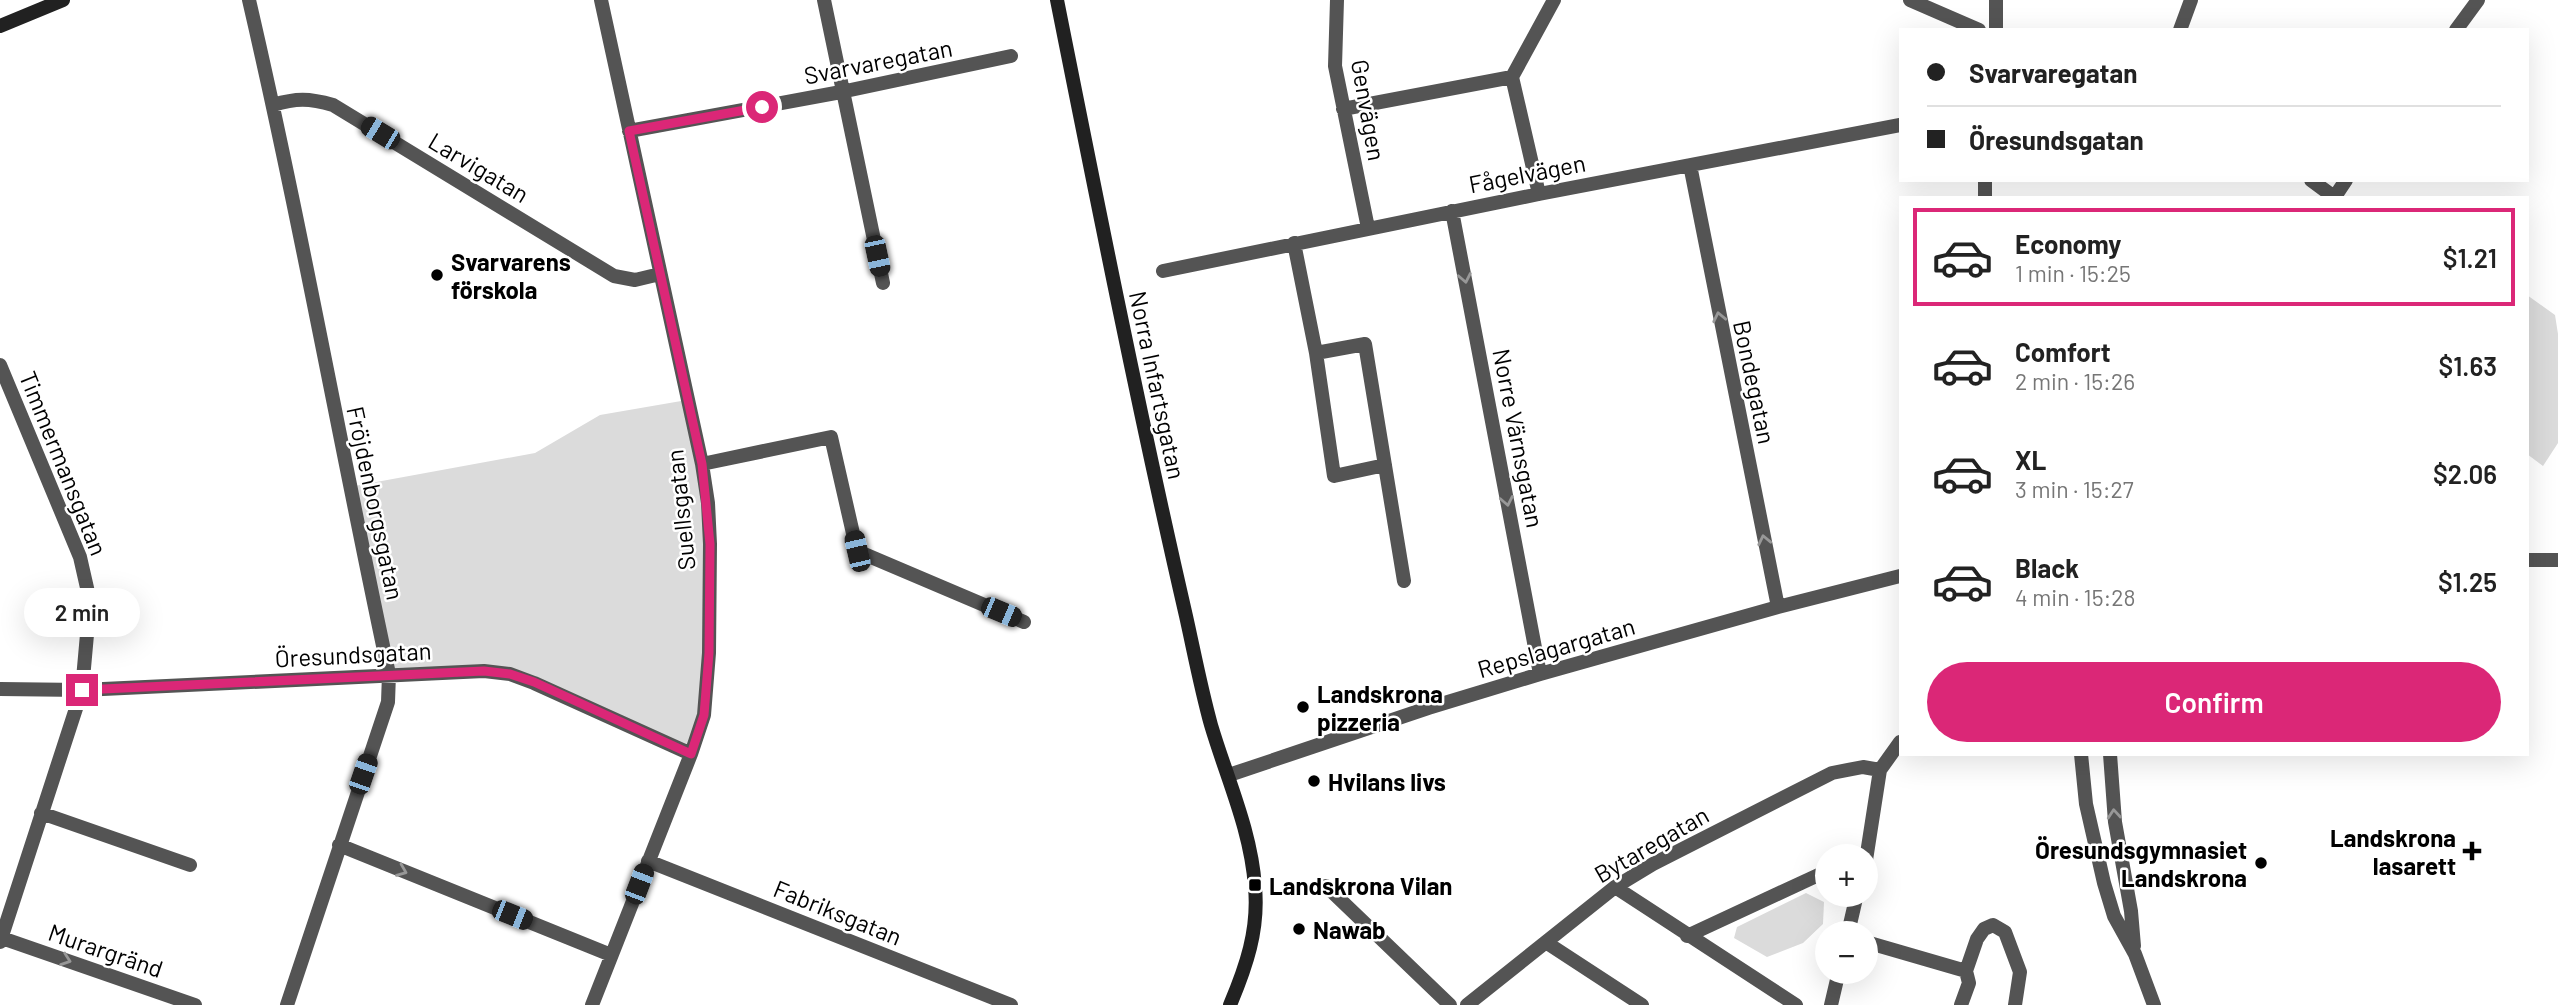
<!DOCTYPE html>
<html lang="en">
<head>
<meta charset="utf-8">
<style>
  :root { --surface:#fff; --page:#f2f2f2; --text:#222; --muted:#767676; --line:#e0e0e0; --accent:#db2777 }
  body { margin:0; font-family:Barlow,sans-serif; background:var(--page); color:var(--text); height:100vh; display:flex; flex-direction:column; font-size:26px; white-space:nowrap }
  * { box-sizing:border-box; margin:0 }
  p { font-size:23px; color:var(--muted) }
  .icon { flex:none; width:38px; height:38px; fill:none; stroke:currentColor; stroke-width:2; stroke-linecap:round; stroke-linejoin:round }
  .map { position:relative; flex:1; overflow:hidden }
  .panel { position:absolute; left:1899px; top:196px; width:630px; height:560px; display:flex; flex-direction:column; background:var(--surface); border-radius:0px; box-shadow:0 7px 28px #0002 }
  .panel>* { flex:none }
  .guide { position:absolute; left:1899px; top:28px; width:630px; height:154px; border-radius:0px; box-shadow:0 7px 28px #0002; display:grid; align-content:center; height:154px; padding:0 28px; background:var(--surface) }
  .controls { position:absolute; left:1815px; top:844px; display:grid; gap:14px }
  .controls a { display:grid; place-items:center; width:63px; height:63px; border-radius:50%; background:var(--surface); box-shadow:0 7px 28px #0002; font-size:35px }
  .end { position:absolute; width:32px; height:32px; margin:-16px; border:9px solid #db2777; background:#fff; box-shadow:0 0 0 4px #fff }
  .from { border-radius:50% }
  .bubble { position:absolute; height:49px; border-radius:24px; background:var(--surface); box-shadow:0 7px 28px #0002; font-size:23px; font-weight:600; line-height:49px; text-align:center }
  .car { position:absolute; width:21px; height:42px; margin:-21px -10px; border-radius:9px; box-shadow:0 0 5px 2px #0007; background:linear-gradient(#222 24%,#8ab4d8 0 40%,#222 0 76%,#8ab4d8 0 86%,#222 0) }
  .guide b { display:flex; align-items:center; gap:24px; height:66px; font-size:26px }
  .guide b+b { border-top:2px solid var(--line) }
  .guide i { width:18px; height:18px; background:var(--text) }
  ul { padding:12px 0 0; list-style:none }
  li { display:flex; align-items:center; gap:21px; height:98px; margin:0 14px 10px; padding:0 14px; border:4px solid transparent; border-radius:0px }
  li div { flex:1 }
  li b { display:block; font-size:26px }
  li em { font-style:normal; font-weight:600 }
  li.on { border-color:var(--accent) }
  li>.icon { width:63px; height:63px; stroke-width:1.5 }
  .cta { display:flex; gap:14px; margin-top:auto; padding:14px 28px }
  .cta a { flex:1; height:80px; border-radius:42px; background:var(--accent); color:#fff; font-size:28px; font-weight:600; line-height:80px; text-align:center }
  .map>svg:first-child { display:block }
  .green { fill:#dbdbdb }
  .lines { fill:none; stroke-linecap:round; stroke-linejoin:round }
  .street { stroke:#545454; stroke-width:14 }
  .secondary { stroke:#212121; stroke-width:14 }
  .oneway { stroke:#989898 }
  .route { stroke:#db2777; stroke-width:9 }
  .poi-dot { fill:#000; stroke:#fff; stroke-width:2.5 }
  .labels { text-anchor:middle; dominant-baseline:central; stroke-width:5; stroke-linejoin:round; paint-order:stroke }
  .street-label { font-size:24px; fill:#000; stroke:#fff }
  .poi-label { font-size:24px; font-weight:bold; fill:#000; stroke:#fff; text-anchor:start }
</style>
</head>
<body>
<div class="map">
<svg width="2558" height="1005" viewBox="0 0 2558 1005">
  <rect width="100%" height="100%" fill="#fff"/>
  <!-- green -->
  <path class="green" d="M2527,295L2555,315L2558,334V443L2543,466L2527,454Z
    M687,400L702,464L709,653L691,754L510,674H389L349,487L535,453L600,415Z
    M1806,893L1824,902L1823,924L1803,943L1767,957L1734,938L1737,927Z"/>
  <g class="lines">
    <!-- street -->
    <path class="street" d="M249,0C301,224 341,450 389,674L388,702L287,1005
      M824,0L883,283
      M1337,0L1335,66L1368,228
      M1910,0L1979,30
      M1996,0V30
      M2180,30L2191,0
      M2456,30L2478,0
      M273,105C296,98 309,98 333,105L614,276L635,280L660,274
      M1343,109L1512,77
      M629,131L841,92L1011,56
      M1690,165L1778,607
      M2311,180L2334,197
      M1539,194L1512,77L1554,0
      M1985,198V180
      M2334,198L2346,180
      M1452,211L1540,674
      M1294,243L1316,353L1334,476L1385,465
      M1163,271L1539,194L1900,125
      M1316,353L1365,344L1404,581
      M0,365L80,557L90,601L82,690L0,942
      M702,464L831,437L857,551L1024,622
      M2527,560H2558
      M0,689L82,690L484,671L510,674L534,683L691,754
      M2081,754L2086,804L2104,883L2114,916L2135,954L2154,1005
      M2110,754L2115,822L2131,911L2134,946
      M1229,775L1428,708L1540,674L1778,607L1900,576
      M41,813L190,865
      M339,845L611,955
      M1866,860L1880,770L1900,742
      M648,861L1011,1005
      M1326,886L1450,1005
      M1615,887L1796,1005
      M1848,933L1857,894
      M1687,936L1827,871
      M2,938L195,1005
      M1866,942L1966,971
      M1547,943L1642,1005
      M592,1005L691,754L704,715L709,653L710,544L708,503L702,464L601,0
      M1467,1005L1615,887L1653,864L1832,773L1863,767L1880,770
      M1831,1005L1839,971
      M1961,1005L1969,983L1966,971L1977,939L1984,929L1993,925L2005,932L2020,972L2015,1005"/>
    <!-- secondary -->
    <path class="secondary" d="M1057,0C1098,206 1139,412 1186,616C1194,652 1201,689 1211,725C1227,779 1251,830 1255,887C1259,930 1246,967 1230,1005
      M0,26L63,0"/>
  </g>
  <!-- one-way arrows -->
  <defs><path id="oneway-chevron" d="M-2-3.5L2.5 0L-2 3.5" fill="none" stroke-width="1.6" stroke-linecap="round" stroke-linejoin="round" transform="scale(1.75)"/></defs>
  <g class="oneway">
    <use href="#oneway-chevron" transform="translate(1465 278) rotate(79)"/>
    <use href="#oneway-chevron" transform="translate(1719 317) rotate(-102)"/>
    <use href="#oneway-chevron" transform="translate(1507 501) rotate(79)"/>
    <use href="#oneway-chevron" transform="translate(1764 540) rotate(-102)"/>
    <use href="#oneway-chevron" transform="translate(2114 814) rotate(-95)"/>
    <use href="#oneway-chevron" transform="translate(402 871) rotate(22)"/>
    <use href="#oneway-chevron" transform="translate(66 960) rotate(19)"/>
  </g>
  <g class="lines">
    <!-- route -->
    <path class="route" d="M82,690L484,671L510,674L534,682L691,754L704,715L709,653L710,544L702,464L629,131L762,107"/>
  </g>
  <!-- markers -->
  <g class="poi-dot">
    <circle cx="437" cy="275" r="7"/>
    <circle cx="1303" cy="707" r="7"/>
    <circle cx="1314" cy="781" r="7"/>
    <path d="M2468.5 840.5h7v7h7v7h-7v7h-7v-7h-7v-7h7z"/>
    <circle cx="2261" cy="863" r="7"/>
    <rect x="1248" y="878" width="14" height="14" rx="3.5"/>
    <circle cx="1299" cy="929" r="7"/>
  </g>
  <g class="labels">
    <!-- street labels -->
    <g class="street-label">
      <text transform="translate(878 61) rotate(-11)">Svarvaregatan</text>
      <text transform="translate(1369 110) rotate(80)">Genvägen</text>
      <text transform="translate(479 167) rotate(31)">Larvigatan</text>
      <text transform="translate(1527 173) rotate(-11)">Fågelvägen</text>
      <text transform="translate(1755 382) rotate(78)">Bondegatan</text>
      <text transform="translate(1158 385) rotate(78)">Norra Infartsgatan</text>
      <text transform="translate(1519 438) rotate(79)">Norre Värnsgatan</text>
      <text transform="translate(64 463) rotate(68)">Timmermansgatan</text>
      <text transform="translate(376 503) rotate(78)">Fröjdenborgsgatan</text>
      <text transform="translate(680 510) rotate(-96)">Suellsgatan</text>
      <text transform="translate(1556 647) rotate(-16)">Repslagargatan</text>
      <text transform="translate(353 654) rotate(-3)">Öresundsgatan</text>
      <text transform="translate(1651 844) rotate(-30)">Bytaregatan</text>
      <text transform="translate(838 912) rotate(22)">Fabriksgatan</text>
      <text transform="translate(106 950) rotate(19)">Murargränd</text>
    </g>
    <!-- poi labels -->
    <g class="poi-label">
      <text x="451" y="261">Svarvarens<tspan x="451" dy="28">förskola</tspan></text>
      <text x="1317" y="693">Landskrona<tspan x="1317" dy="28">pizzeria</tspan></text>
      <text x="1328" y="781">Hvilans livs</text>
      <text x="2456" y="837" text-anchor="end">Landskrona<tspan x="2456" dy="28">lasarett</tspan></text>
      <text x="2247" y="849" text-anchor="end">Öresundsgymnasiet<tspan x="2247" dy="28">Landskrona</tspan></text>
      <text x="1269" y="885">Landskrona Vilan</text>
      <text x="1313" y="929">Nawab</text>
    </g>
  </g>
</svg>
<div class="controls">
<a>+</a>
<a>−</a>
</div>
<i class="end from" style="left:762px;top:107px"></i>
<i class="end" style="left:82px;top:690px"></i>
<div class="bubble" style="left:24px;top:588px;width:116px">2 min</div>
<i class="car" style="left:380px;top:133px;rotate:301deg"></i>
<i class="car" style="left:877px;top:256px;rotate:168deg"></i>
<i class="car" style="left:857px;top:551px;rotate:347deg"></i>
<i class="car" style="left:1001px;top:612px;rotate:113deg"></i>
<i class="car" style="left:363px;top:774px;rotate:19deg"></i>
<i class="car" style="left:639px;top:884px;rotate:21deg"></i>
<i class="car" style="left:512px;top:915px;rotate:112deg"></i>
<div class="guide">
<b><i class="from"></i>Svarvaregatan</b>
<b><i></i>Öresundsgatan</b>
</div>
<section class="panel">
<ul>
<li class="on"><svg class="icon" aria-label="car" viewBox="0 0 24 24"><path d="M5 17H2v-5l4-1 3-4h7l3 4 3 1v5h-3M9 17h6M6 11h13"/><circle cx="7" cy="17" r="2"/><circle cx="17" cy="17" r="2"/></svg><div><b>Economy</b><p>1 min · 15:25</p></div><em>$1.21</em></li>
<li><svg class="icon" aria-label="car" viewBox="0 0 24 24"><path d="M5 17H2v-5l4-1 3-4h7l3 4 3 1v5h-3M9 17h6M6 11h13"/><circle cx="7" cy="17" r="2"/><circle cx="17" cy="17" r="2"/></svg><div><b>Comfort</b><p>2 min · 15:26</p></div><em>$1.63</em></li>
<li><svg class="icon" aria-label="car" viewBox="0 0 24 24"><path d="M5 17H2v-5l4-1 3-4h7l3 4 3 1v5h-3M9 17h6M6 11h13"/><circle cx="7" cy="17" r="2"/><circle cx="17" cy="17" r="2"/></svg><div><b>XL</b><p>3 min · 15:27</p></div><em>$2.06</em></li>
<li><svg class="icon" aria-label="car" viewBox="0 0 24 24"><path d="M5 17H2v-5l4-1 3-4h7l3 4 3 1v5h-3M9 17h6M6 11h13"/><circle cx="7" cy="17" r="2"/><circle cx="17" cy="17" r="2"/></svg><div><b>Black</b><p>4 min · 15:28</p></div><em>$1.25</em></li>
</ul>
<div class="cta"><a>Confirm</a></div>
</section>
</div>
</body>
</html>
